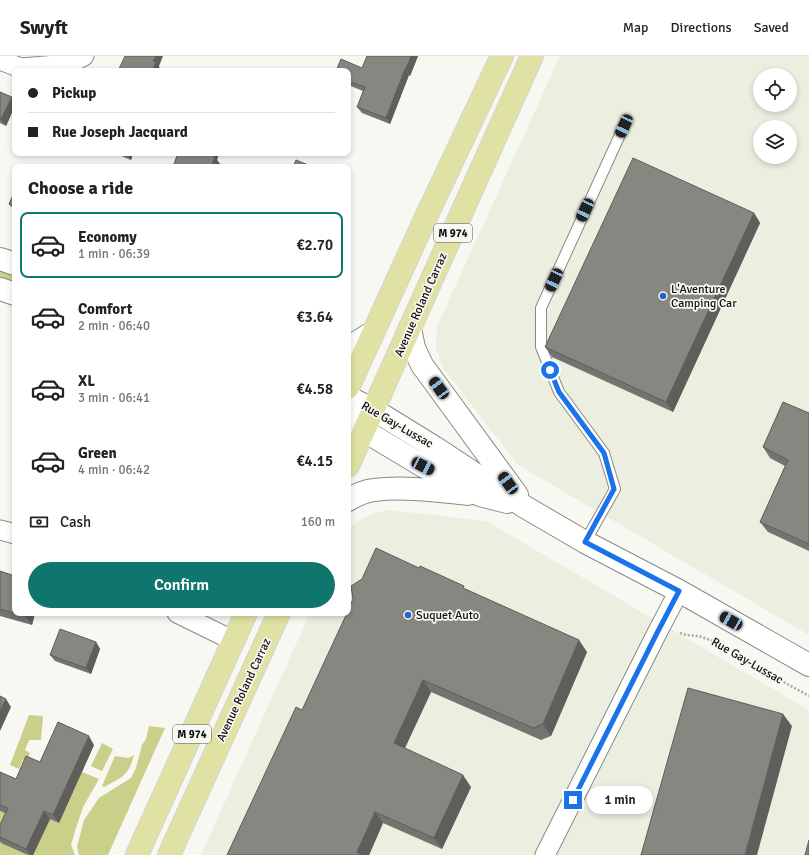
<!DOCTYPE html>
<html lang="en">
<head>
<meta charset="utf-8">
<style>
  :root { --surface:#fff; --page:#f2f2f2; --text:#222; --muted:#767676; --line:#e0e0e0; --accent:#0f766e }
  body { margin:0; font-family:Signika,sans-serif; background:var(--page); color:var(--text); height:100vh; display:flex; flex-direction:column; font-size:15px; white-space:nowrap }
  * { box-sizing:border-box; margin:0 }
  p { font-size:13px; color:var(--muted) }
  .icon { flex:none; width:22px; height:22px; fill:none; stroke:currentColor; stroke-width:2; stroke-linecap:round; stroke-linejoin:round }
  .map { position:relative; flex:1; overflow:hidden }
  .drawer { position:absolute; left:12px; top:108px; width:339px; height:452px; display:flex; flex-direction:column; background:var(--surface); border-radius:8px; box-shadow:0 2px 6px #0003 }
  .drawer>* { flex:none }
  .banner { position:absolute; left:12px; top:12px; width:339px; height:88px; border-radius:8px; box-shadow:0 2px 6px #0003; display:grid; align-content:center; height:88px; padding:0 16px; background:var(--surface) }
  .buttons { position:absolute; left:753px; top:12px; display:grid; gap:8px }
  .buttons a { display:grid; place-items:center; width:44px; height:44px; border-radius:50%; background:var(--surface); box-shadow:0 2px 6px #0003; font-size:20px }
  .end { position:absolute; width:18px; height:18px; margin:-9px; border:5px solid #1a73e8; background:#fff; box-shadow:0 0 0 2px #fff }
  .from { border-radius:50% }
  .bubble { position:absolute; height:28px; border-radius:14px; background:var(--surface); box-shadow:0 2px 6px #0003; font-size:13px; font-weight:600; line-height:28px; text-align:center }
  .car { position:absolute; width:12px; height:24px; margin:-12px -6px; border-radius:5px; box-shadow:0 0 3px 1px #0007; background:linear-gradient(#222 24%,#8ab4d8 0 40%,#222 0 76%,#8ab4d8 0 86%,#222 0) }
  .banner b { display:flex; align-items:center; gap:14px; height:38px; font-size:15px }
  .banner b+b { border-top:1px solid var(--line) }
  .banner i { width:10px; height:10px; background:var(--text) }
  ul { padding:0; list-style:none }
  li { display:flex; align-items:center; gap:12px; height:66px; margin:0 8px 6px; padding:0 8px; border:2px solid transparent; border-radius:8px }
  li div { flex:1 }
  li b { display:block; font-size:15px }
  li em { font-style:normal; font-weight:600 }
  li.active { border-color:var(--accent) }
  li>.icon { width:36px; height:36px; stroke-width:1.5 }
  h2 { padding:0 16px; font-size:18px; line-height:48px }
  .pay { display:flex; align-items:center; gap:10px; height:44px; padding:0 16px; font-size:15px }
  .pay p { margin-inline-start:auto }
  .button { display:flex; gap:8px; margin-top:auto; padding:8px 16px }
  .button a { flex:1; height:46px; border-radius:24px; background:var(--accent); color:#fff; font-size:16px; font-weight:600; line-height:46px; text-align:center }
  header { display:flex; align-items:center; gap:24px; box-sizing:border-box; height:56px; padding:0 20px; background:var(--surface); border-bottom:1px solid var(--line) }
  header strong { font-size:19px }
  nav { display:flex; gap:22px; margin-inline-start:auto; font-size:14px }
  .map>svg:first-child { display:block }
  .built { fill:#eceee0; fill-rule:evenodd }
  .green { fill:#cacf8a }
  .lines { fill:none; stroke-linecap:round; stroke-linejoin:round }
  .service-casing { stroke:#8a8a85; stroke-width:12 }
  .minor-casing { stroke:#8a8a85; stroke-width:21 }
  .secondary-casing { stroke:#8a8a85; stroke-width:24 }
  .primary-casing { stroke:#d4d4d4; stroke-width:24 }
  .path { stroke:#a6a7a3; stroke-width:2.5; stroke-dasharray:2 2; stroke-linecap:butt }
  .service { stroke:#fff; stroke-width:10 }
  .minor { stroke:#fff; stroke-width:19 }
  .secondary { stroke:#fff; stroke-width:22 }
  .primary { stroke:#dfe2a3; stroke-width:22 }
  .wall { fill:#73746f }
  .shaded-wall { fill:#5e5e5a }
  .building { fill:#868781; stroke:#5e5e5a }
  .route { stroke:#1a73e8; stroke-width:5 }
  .poi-dot { fill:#2660cd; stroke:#f7f8f2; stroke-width:1.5 }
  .labels { text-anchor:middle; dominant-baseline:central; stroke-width:3.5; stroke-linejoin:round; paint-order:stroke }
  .shield { fill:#f7f8f2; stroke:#555652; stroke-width:1 }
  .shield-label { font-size:11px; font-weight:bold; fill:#0f100e }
  .poi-label { font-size:12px; fill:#0f100e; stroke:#f7f8f2; text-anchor:start }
  .street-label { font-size:12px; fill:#0f100e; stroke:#f7f8f2 }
</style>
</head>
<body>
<header>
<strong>Swyft</strong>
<nav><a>Map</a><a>Directions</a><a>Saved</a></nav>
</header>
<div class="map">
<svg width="809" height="799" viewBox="0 0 809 799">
  <rect width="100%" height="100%" fill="#f7f8f2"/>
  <!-- built -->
  <path class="built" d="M560,0H809V579L518,409L443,312L436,292V285L438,268ZM760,19H790V49H760ZM760,71H790V101H760Z
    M389,454L486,465L809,654V799H201L310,557H348V473L364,461L375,457Z"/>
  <!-- green -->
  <path class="green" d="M0,214L15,219V228L0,223Z
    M29,659L43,660L41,684H29L25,694L30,697L28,705L23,704L19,713L10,709Z
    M149,670L165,672L108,799H79L77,791L84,764L99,742L131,722L136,712L142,689L146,683Z
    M102,687L113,693L102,715L91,710Z
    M134,699C128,721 122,721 104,731L102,730L115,700L128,702Z
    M82,716L99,723L83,751L76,772L71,789L75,799H33L35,756L59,767Z
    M6,753L15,757L2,787L28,799H0V755L4,756Z"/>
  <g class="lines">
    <!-- service casing -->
    <g class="service-casing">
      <path id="service" d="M585,486L615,433L604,397L559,336L541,291V252L624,70"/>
    </g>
    <!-- minor casing -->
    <g class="minor-casing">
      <path id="minor" d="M0,4L21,12L68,8L84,0
        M0,474L15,478
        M177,557L234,585
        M545,799L657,577L679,535"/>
    </g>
    <!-- secondary casing -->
    <g class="secondary-casing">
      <path id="secondary" d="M0,203L15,208
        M0,233L15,238
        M410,272L414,292L422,309L517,439
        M348,292L373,276
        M348,341L374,354L434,391L525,451L585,486L679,535L809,609
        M348,365L423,410L480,439L507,446
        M348,444C356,439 365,435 374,434C404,430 439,435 468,438"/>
    </g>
    <!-- primary casing -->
    <g class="primary-casing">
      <path id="primary" d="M348,332L425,163L502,0
        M348,410L532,0
        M137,799L246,557
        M169,799L279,557"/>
    </g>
    <!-- path -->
    <path class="path" d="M680,577L686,579L699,580L713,585L760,613L809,640"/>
    <!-- service -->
    <use href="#service" class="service"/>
    <!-- minor -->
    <use href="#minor" class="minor"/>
    <!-- secondary -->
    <use href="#secondary" class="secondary"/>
    <!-- primary -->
    <use href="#primary" class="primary"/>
  </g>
  <!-- wall -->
  <path class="wall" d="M367,0H418L410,20L409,19L390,68L362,57L357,51L363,35L348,29V15L362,12Z
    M0,36L15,46V50L6,70L0,67Z
    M114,97H133L131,104Z
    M178,97H219L217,104L220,108L218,111H176L174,108Z
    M15,135V155L9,148Z
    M754,157L760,167L673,356L552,301L545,291Z
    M809,357V495L768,476L760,466L785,410L770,402L763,391Z
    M0,515L15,557H35L32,569L0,560Z
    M466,533L587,596L551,680L541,684L431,636L405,692L471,731L442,793L383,767L369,799H227L302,654Z
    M96,586L100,593L91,618L55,605L50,599Z
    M94,689L59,767L50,763L33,799H28L1,787L0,785V769L5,757L0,755V716L16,723L40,706Z"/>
  <!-- shaded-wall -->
  <path class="shaded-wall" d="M156,0H163L159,10L160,13V15H152L153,5Z
    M411,0H418L410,20L406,13Z
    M405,13L409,19L390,68L386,62Z
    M12,41L15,46V50L6,70L1,63Z
    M126,97H133L131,104Z
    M212,97H219L217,104L220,108L218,111H211V99Z
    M754,157L760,167L673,356L666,346Z
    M26,557H35L32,569L25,560Z
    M579,584L587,596L551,680L543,668Z
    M96,586L100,593L91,618L86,612Z
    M423,624L431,636L402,698L394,687Z
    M6,643L11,651L0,675V655Z
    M783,658L792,670L757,799H745Z
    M89,680L94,689L59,767L53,759Z
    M463,719L471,731L442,793L434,782Z
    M44,755L50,763L33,799H31L26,793Z
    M375,756L383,767L369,799H359L357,796Z"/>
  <!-- building -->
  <path class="building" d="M125,0H156L153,5L156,6L152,15H118Z
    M367,0H411L406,13H405L386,62L357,51L365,31L348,25V15H336L341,3L362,12Z
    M0,36L12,41L1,63L0,62Z
    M178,97H212L211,99L215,101L211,111H182L174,108Z
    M633,102L754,157L666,346L545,291Z
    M296,104L313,111H293Z
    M15,135V151L9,148Z
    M783,346L809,357V488L760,466L788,404L763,391Z
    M376,492L419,512L420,510L464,530L463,532L579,584L543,668L533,672L423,624L394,687L463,719L434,782L375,756L357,796L362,799H227L296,651L302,654L347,557H348V554L353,543L351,530L362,523Z
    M0,515L15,520V557H26L25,560L0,553Z
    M60,573L96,586L86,612L50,599Z
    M688,632L783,658L745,799H641Z
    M0,640L6,643L0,655Z
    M58,666L89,680L53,759L44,755L26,793L0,781V769L8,752L0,749V716L16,723L26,700L40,706Z
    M809,784V799H805Z"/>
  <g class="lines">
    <!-- route -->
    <path class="route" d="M550,314L559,336L604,397L614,433L585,486L679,535L657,577L573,744"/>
  </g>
  <!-- markers -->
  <g class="poi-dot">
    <circle cx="663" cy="240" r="4"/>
    <circle cx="408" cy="559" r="4"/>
  </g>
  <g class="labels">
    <!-- shield labels -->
    <g class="shield">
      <rect x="434" y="168" width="38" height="18" rx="3"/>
      <rect x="173" y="669" width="38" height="18" rx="3"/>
    </g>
    <g class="shield-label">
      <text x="453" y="177">M 974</text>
      <text x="192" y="678">M 974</text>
    </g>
    <!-- poi labels -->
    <g class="poi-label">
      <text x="671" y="233">L'Aventure<tspan x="671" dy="14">Camping Car</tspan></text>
      <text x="416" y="559">Suquet Auto</text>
    </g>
    <!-- street labels -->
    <g class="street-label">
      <text transform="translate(421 249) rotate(-66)">Avenue Roland Carraz</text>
      <text transform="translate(397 369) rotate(30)">Rue Gay-Lussac</text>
      <text transform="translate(747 605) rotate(30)">Rue Gay-Lussac</text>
      <text transform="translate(244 634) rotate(-65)">Avenue Roland Carraz</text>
    </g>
  </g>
</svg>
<div class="buttons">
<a><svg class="icon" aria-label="locate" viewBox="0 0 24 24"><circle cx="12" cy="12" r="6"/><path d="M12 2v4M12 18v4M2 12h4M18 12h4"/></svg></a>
<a><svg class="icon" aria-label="layers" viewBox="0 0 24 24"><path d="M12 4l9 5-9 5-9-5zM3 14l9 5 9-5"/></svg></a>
</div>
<i class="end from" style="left:550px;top:314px"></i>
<i class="end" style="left:573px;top:744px"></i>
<div class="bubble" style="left:587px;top:730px;width:66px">1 min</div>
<i class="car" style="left:624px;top:70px;rotate:205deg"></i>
<i class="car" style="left:585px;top:154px;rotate:205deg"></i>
<i class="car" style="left:554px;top:224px;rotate:205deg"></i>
<i class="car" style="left:439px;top:332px;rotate:324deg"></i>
<i class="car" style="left:423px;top:410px;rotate:117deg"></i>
<i class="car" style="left:508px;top:427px;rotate:324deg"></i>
<i class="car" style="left:731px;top:565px;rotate:300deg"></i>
<div class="banner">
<b><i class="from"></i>Pickup</b>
<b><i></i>Rue Joseph Jacquard</b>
</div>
<section class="drawer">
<h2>Choose a ride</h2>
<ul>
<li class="active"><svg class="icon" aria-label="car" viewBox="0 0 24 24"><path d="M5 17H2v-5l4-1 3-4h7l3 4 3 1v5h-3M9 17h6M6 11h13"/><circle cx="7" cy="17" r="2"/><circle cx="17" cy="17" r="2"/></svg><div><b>Economy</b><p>1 min · 06:39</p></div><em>€2.70</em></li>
<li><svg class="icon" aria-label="car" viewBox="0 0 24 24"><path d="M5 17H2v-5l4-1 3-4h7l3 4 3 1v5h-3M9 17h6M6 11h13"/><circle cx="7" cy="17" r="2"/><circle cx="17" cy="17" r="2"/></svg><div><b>Comfort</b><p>2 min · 06:40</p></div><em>€3.64</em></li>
<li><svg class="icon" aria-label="car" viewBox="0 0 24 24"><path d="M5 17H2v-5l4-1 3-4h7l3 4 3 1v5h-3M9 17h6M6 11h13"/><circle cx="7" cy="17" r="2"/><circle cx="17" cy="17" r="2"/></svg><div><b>XL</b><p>3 min · 06:41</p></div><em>€4.58</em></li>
<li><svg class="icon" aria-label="car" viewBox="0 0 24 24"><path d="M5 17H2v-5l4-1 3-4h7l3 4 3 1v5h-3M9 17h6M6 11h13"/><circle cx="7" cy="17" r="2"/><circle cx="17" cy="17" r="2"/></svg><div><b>Green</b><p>4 min · 06:42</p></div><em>€4.15</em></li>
</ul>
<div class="pay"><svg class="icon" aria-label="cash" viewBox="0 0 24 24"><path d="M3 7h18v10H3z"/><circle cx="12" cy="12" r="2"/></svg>Cash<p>160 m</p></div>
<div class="button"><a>Confirm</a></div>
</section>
</div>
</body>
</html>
